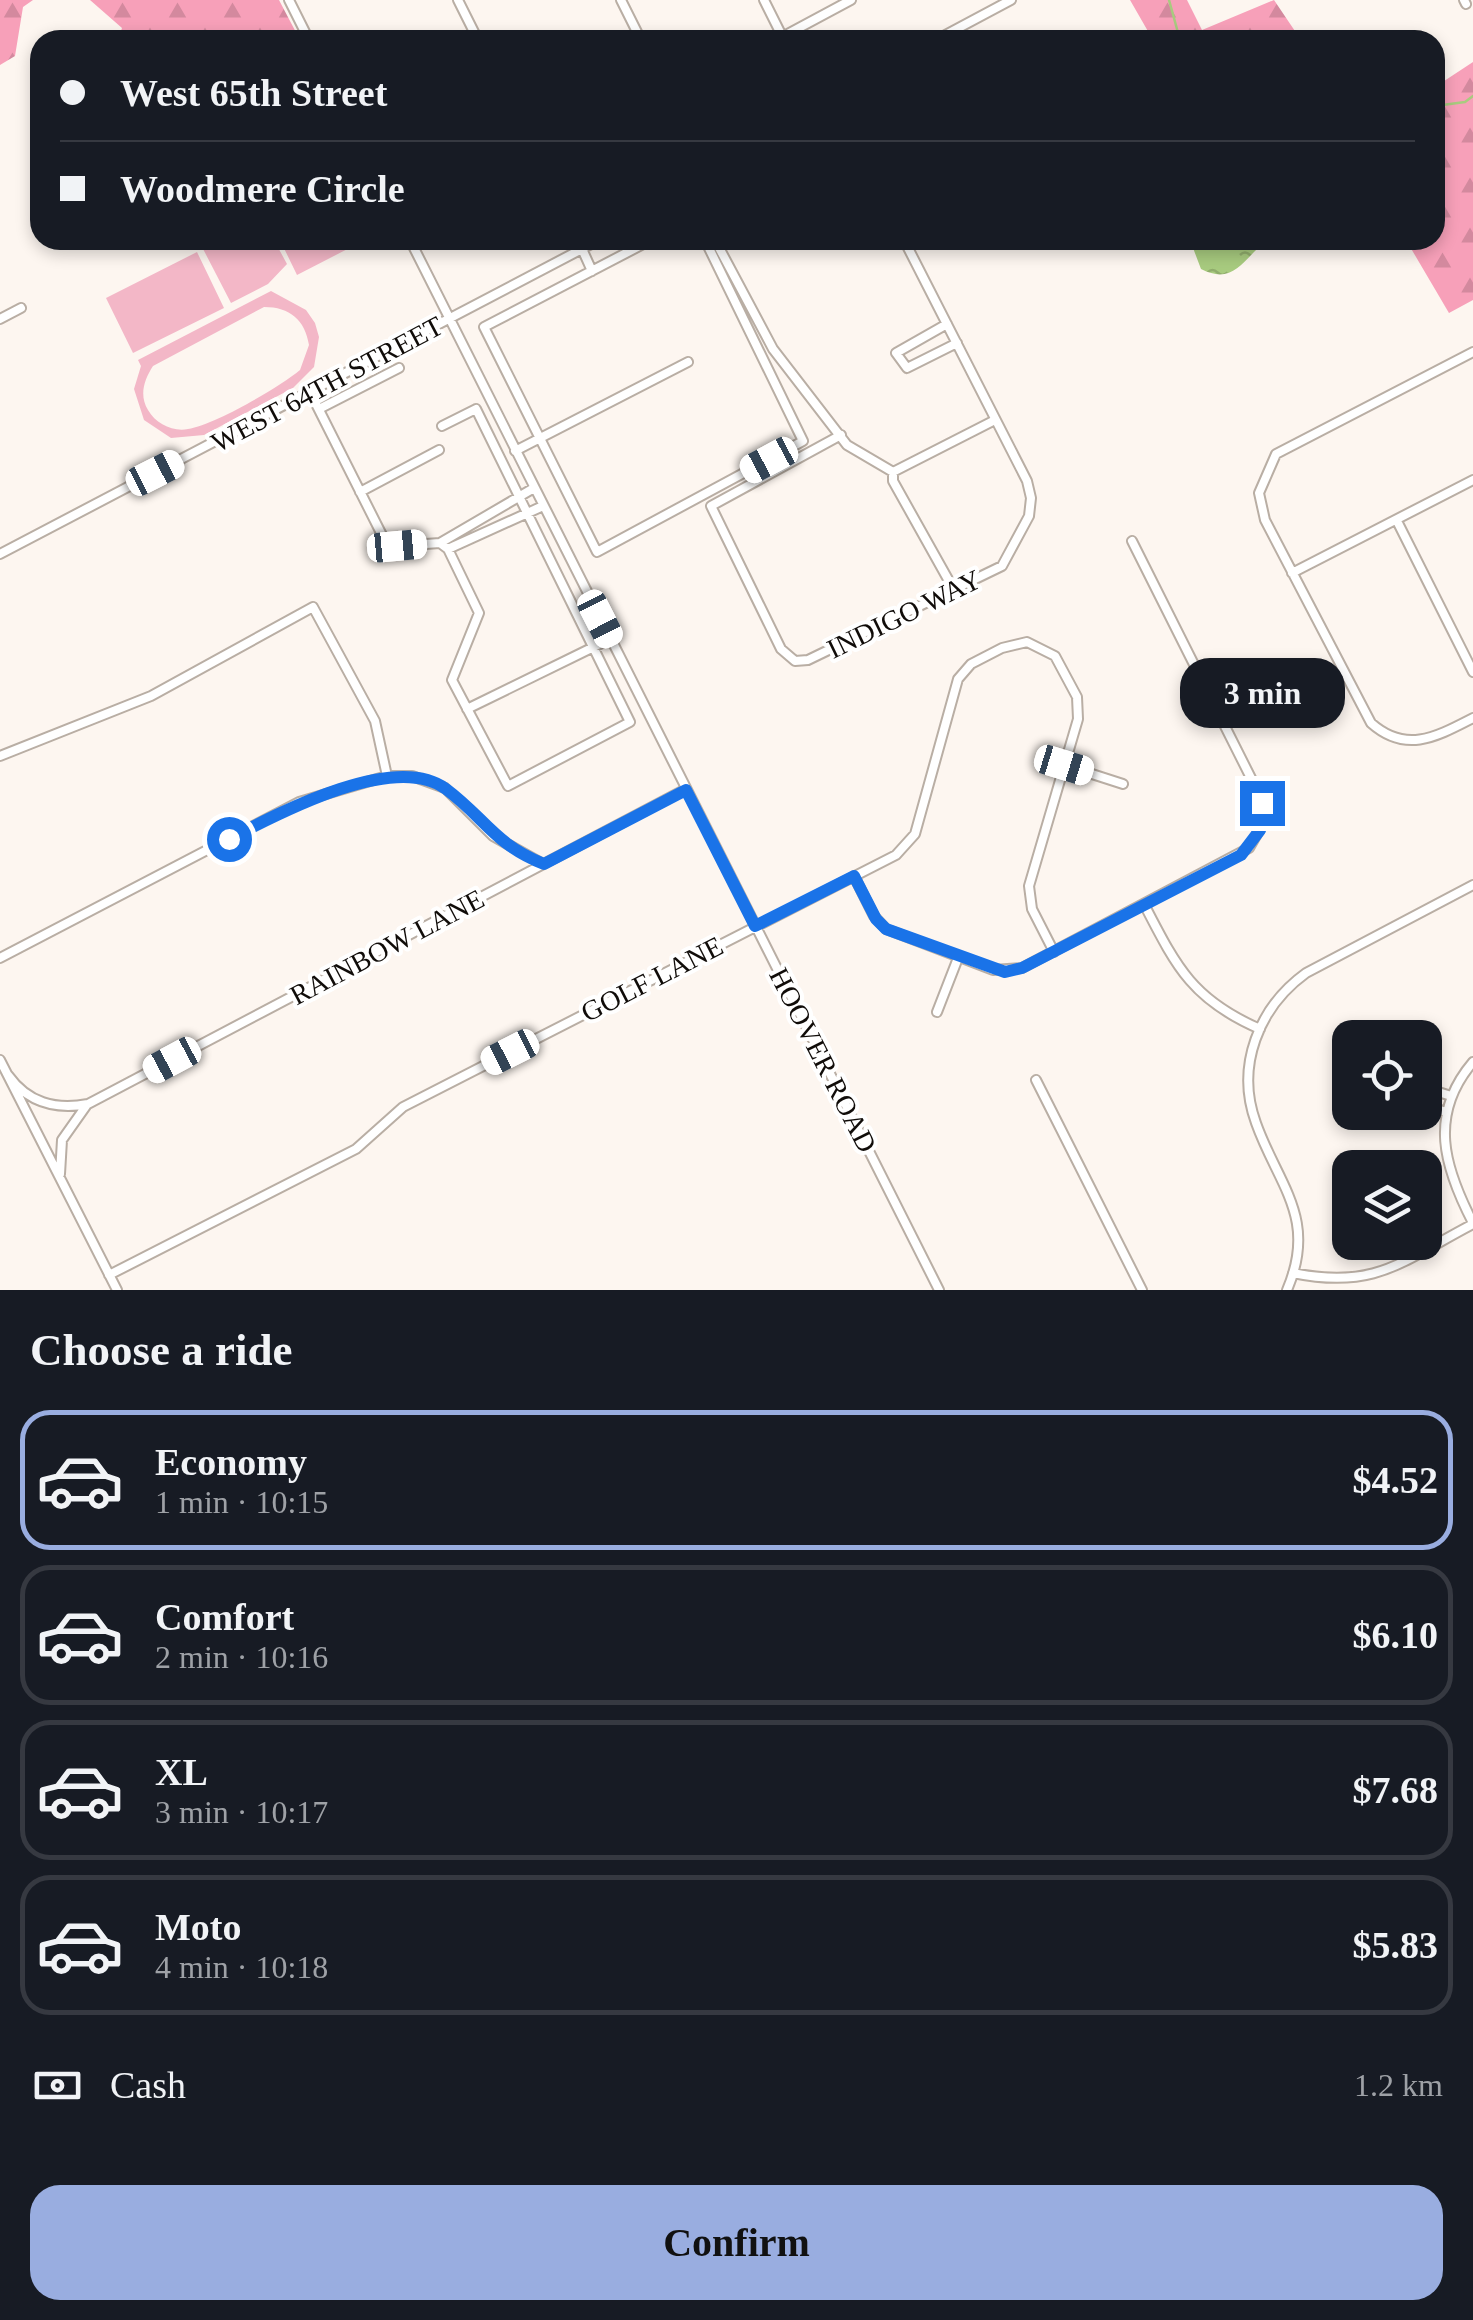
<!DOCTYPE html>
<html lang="en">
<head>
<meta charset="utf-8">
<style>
  :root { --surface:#171b24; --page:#20242c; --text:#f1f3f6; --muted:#9ea1a6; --line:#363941; --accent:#99ade0 }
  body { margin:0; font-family:Georgia,serif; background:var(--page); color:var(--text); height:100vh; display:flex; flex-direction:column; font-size:38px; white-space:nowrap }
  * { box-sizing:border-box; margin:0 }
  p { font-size:32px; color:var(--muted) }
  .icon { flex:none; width:55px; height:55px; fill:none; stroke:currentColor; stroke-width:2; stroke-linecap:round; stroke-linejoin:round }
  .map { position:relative; height:1290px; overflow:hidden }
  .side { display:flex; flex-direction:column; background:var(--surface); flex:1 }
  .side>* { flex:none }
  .top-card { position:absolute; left:30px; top:30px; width:1415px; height:220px; border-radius:30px; box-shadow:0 5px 15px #0003; display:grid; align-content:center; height:220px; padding:0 30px; background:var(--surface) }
  .controls { position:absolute; left:1332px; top:1020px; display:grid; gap:20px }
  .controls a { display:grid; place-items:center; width:110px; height:110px; border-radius:20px; background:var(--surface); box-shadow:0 5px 15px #0003; font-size:50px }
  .end { position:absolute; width:45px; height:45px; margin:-22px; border:12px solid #1a73e8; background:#fff; box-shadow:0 0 0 5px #fff }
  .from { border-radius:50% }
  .bubble { position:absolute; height:70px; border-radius:30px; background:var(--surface); box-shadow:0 5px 15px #0003; font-size:32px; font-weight:700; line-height:70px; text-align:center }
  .car { position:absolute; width:30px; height:60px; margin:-30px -15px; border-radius:12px; box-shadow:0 0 8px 2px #0007; background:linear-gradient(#fff 24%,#345 0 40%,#fff 0 76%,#345 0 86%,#fff 0) }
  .top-card b { display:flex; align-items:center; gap:35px; height:95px; font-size:38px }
  .top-card b+b { border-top:2px solid var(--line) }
  .top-card i { width:25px; height:25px; background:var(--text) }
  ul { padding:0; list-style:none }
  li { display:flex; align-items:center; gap:30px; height:140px; margin:0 20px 15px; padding:0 10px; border:5px solid var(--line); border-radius:30px }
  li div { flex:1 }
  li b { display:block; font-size:38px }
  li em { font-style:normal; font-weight:700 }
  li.active { border-color:var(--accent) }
  li>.icon { width:90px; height:90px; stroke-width:1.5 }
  h2 { padding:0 30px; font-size:45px; line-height:120px }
  .pay { display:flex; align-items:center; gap:25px; height:110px; padding:0 30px; font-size:38px }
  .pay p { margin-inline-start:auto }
  .button { display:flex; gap:20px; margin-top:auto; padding:20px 30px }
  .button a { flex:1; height:115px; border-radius:30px; background:var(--accent); color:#111; font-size:40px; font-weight:700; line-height:115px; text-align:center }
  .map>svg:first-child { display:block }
  .forest { fill:url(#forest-firs) }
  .park { fill:#f3b7c7; fill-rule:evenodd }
  .water { fill:url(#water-ripples) }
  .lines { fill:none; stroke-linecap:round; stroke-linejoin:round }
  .stream { stroke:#a8cb7f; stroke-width:2.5 }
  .minor-casing { stroke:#b9aea4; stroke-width:12 }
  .minor { stroke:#fff; stroke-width:8 }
  .route { stroke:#1a73e8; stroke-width:12 }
  .labels { text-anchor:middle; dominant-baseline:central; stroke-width:8; stroke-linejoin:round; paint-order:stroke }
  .street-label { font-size:28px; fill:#100c09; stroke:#fff }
</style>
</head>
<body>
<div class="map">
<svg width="1473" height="1290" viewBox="0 0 1473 1290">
  <defs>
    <pattern id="forest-firs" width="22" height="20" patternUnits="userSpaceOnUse" patternTransform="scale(2.5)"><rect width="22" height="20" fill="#f7a0b9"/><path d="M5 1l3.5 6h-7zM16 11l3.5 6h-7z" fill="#d3899e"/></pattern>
    <pattern id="water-ripples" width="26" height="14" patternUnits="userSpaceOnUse" patternTransform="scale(2.5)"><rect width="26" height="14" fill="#a8cb7f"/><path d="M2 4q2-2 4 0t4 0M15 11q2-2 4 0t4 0" fill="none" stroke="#90ad6c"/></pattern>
  </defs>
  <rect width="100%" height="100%" fill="#fdf6f0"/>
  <!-- forest -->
  <path class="forest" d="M0,0H33L23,7L15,56L0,65Z
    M90,0H279L300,40H118L122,28Z
    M1130,0H1187L1202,30L1274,0L1301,40H1153Z
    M1473,62V300L1449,313L1406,240H1435V87Z"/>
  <!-- park -->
  <path class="park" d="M209,240H274L287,264L268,284L231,303L201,245Z
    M280,240H365L297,275Z
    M197,252L224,308L133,353L106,298Z
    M271,291L306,310L315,323L319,337L314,367L293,388L204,435L171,438L144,420L134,389L141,366L138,360ZM264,307C290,307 305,320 309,345L300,370C278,388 216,424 188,429C173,432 156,424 148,410C139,395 144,380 153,366Z"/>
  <!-- water -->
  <path class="water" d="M1190,240H1267C1243,259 1234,286 1201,269Z"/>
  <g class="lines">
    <!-- stream -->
    <path class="stream" d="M1169,0L1180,40
      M1435,106L1465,102L1473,96"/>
    <!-- minor casing -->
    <g class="minor-casing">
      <path id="minor" d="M289,0L309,40
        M458,0L478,40
        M621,0L641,40
        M764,0L784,40
        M1464,0L1466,4
        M782,37L851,0
        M936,40L1011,0
        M410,240L939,1290
        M578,240L592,271
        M651,240L484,327L597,552L803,441L705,240
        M715,240L773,349L847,445L893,472
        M0,319L21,308
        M947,324L896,353L907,368L957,343
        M1473,352L1276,454L1259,493L1265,520L1371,723C1406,754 1436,737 1473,718
        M310,392L385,541L397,546L440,543L448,549L479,613L452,680L508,786L630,722L476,409L442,426
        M319,409L399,368
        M841,435L711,506L781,649L795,661L808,660L1002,566L1029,516L1031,498L1027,481L904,240
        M515,451L688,362
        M893,472V481L954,590
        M893,472L995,420
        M360,492L439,450
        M1397,521L1473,672
        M440,543L534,488
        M448,549L543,506
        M0,554L599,240
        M1292,573L1473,480
        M467,709L610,639
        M0,756L151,696L313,607L375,721L387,776
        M1064,765L1123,784
        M854,876L874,916L886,929L993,970L1022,968L1249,848L1261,827L1260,796L1132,541
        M1145,906C1177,968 1193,1000 1260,1029
        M0,958L299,802L387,776H412L445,788L493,836L543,864
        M937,1012L958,958
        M0,1060L117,1290
        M1473,1062C1428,1115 1444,1167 1473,1223
        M8,1075C28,1103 55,1110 88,1104L686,789
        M1036,1080L1142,1290
        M1425,1095L1432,1090L1451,1096
        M1425,1105L1446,1112
        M60,1174L62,1140L86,1106
        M1293,1273C1376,1290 1402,1261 1473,1224
        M109,1275L356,1149L403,1107L896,855L915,834L958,679L971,664L1002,648L1027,642L1055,656L1077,697L1078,719L1029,886L1032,909L1054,952
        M1287,1290C1318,1218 1278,1185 1256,1123C1235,1066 1259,1007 1306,973L1473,885"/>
    </g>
    <!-- minor -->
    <use href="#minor" class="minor"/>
  </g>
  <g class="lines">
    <!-- route -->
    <path class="route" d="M229,839C279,813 395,751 446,789C485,818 494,844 544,864L686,790L755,926L854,876L876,919L886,929L1005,972L1022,968L1241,855L1260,830L1262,803"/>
  </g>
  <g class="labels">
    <!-- street labels -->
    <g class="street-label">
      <text transform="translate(327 384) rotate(-28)">WEST 64TH STREET</text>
      <text transform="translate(904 614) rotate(-26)">INDIGO WAY</text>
      <text transform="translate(387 947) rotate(-28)">RAINBOW LANE</text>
      <text transform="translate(652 979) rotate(-27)">GOLF LANE</text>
      <text transform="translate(823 1060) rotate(63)">HOOVER ROAD</text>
    </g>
  </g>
</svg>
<div class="controls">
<a><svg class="icon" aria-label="locate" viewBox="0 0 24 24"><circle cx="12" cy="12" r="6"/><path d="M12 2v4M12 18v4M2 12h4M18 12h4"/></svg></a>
<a><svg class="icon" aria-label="layers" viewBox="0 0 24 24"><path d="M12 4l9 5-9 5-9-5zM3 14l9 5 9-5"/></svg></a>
</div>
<i class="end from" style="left:229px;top:839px"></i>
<i class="end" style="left:1262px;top:803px"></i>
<div class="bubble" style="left:1180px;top:658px;width:165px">3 min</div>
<i class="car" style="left:769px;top:460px;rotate:242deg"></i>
<i class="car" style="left:155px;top:473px;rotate:63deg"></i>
<i class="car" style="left:397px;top:546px;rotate:85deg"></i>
<i class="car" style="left:600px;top:619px;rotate:153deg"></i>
<i class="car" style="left:1064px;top:765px;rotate:107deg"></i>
<i class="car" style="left:510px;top:1052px;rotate:243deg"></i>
<i class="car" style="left:172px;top:1060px;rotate:242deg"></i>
<div class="top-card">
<b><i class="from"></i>West 65th Street</b>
<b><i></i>Woodmere Circle</b>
</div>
</div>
<section class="side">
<h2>Choose a ride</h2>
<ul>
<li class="active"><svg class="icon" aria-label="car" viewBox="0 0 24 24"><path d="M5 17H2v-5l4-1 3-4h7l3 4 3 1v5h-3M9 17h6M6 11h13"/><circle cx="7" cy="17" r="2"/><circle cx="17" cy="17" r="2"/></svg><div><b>Economy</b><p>1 min · 10:15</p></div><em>$4.52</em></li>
<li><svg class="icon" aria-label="car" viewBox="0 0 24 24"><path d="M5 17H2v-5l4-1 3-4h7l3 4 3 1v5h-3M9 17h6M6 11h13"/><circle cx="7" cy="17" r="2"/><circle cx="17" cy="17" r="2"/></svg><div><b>Comfort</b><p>2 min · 10:16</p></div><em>$6.10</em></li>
<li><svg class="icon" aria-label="car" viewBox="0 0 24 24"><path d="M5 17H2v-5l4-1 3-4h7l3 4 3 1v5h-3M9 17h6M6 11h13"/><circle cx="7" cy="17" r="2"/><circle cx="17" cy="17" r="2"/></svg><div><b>XL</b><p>3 min · 10:17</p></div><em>$7.68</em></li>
<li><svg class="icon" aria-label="car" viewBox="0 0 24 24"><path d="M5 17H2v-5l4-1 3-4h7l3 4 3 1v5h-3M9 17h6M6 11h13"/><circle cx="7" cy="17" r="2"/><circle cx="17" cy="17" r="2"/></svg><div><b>Moto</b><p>4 min · 10:18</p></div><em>$5.83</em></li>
</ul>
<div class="pay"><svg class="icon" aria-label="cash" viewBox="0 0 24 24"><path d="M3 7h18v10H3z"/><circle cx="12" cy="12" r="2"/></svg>Cash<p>1.2 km</p></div>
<div class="button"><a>Confirm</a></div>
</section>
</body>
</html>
